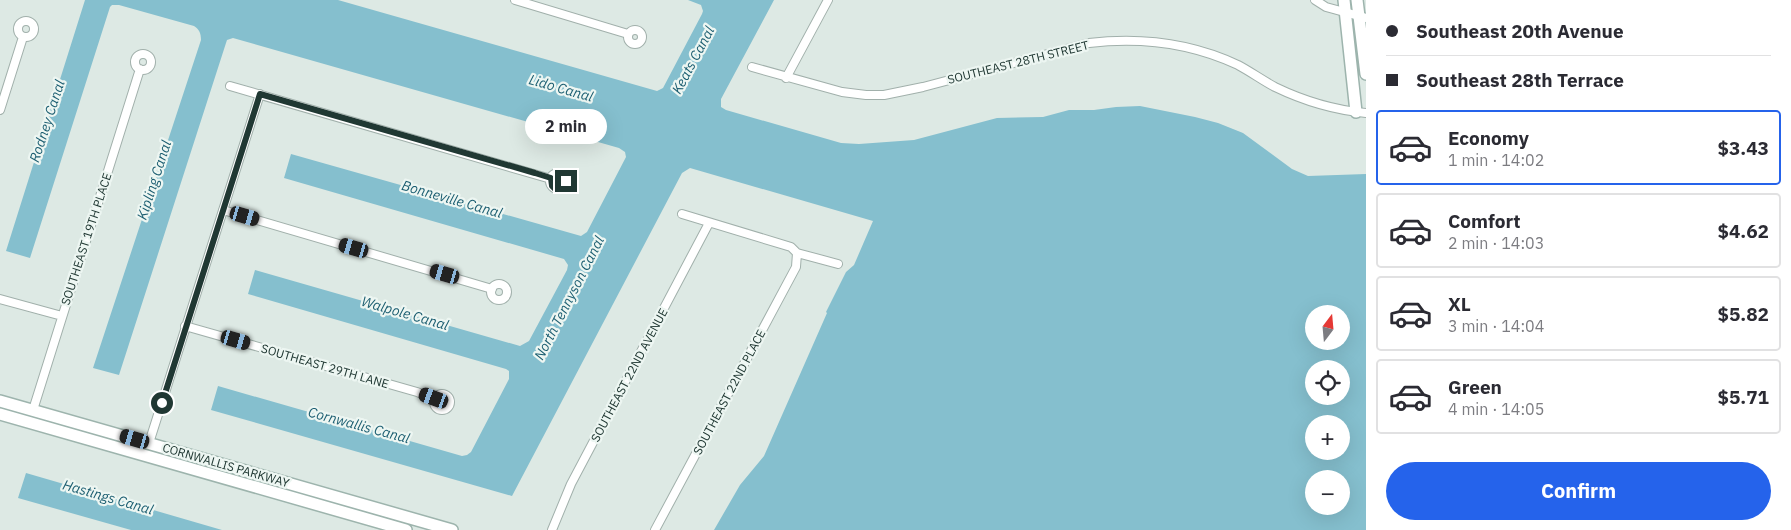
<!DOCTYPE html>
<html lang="en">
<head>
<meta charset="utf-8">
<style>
  :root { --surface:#fff; --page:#f2f2f3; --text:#2b2b33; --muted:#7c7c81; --line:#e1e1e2; --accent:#2563eb }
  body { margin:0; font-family:"IBM Plex Sans",sans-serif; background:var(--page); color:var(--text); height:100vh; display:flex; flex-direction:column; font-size:19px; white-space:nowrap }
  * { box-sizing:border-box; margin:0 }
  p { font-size:16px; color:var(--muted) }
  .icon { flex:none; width:28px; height:28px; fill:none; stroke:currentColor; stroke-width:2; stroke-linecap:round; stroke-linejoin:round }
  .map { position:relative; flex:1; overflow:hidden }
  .side { display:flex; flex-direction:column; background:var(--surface); width:425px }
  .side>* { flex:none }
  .hud { display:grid; align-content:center; height:110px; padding:0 20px; background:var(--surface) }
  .needle { width:32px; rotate:16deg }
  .buttons { position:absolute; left:1305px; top:305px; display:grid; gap:10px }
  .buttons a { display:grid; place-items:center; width:45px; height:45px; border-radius:50%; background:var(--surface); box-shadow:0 5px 20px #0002; font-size:25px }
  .end { position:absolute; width:22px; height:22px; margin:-11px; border:6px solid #203833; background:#fff; box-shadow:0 0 0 2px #fff }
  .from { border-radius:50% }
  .bubble { position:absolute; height:35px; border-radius:18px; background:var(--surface); box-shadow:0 5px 20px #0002; font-size:16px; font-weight:700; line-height:35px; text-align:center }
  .car { position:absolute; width:15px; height:30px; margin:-15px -8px; border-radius:6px; box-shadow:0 0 4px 1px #0007; background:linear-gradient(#222 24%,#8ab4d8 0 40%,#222 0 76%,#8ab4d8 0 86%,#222 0) }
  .hud b { display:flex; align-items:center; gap:18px; height:48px; font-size:19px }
  .hud b+b { border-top:1px solid var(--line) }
  .hud i { width:12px; height:12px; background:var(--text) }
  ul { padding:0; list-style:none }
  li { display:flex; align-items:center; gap:15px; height:75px; margin:0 10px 8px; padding:0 10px; border:2px solid var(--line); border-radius:5px }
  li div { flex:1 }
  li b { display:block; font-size:19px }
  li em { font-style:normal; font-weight:700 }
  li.selected { border-color:var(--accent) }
  li>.icon { width:45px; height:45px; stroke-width:1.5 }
  .button { display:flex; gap:10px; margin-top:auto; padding:10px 20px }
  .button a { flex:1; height:58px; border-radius:30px; background:var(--accent); color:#fff; font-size:20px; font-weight:700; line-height:58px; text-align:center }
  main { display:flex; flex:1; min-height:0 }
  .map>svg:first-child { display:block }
  .water { fill:#85bfce; fill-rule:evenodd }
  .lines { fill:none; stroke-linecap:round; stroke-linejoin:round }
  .street-casing { stroke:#a1b0ab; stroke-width:10 }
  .secondary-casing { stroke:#9db4ad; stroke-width:14 }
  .street { stroke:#fff; stroke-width:8 }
  .secondary { stroke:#fff; stroke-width:11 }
  .route { stroke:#203833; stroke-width:6 }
  .labels { text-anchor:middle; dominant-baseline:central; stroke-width:4.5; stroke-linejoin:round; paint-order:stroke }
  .street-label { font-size:12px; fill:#203833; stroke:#edf6f2 }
  .water-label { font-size:14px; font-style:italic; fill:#1c5e71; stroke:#edf6f2 }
</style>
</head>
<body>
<main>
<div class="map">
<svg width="1366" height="530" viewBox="0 0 1366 530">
  <rect width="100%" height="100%" fill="#dde9e4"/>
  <!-- water -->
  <path class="water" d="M85,0H338L657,91L663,88L702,14L703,11L701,5L688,0H774L721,99V107L726,110L841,143L859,144L914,140L997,118L1043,117L1069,110H1094L1116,107L1140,106L1195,117L1218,123L1243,133L1292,169L1308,176L1366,174V530H714L740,485L764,456L827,313L826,312L846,272L854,265L873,221L690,168L682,173L512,496L211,410L218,386L462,456L467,455L471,452L509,379V371L506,369L248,294L255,270L520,346L529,341L567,270L568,265L564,259L284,178L291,154L581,236L587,232L626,157L625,152L619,148L233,38L227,40L226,43L119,375L93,368L201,40C201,33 199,29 194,26L119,5H112L110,7L30,258L6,251ZM1314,314H1341V341H1314ZM1314,369H1341V396H1314ZM1314,424H1341V451H1314ZM1314,479H1341V506H1314Z
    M26,473L222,530H131L18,498Z"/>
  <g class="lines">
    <!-- street casing -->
    <g class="street-casing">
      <path id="street" d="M515,0L628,34
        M1315,0L1326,7L1366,18
        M18 29a8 8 0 1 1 16 0a8 8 0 1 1-16 0Z
        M628 37a7 7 0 1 1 14 0a7 7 0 1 1-14 0Z
        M135 62a8 8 0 1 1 16 0a8 8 0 1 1-16 0Z
        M752,67L842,92L866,95H884L923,87L1089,43C1140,37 1191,43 1238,65C1251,72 1262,80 1275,87C1304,101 1334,110 1366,113
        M786,78L828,0
        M230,86L551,179
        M0,110L23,37
        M550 181a8 8 0 1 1 16 0a8 8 0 1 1-16 0Z
        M223,210L492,289
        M682,214L791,247L797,253L838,264
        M491 292a8 8 0 1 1 16 0a8 8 0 1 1-16 0Z
        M0,299L62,316
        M185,326L417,392L434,399
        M434 402a8 8 0 1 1 16 0a8 8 0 1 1-16 0Z
        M33,410L140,69
        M149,443L260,94
        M552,530L571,484L709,223
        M655,530L796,267L797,253"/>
    </g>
    <!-- secondary casing -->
    <g class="secondary-casing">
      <path id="secondary" d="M1344,0L1356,112
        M1357,0L1366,74
        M0,401L452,530
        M0,414L406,530"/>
    </g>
    <!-- street -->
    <use href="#street" class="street"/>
    <!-- secondary -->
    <use href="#secondary" class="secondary"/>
  </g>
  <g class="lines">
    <!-- route -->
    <path class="route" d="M162,403L260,94L535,173L551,178L552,186L555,189L562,188L566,181"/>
  </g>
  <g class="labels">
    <!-- street labels -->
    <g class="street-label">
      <text transform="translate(1018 62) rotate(-14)">SOUTHEAST 28TH STREET</text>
      <text transform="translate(86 239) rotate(-72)">SOUTHEAST 19TH PLACE</text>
      <text transform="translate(325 366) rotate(16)">SOUTHEAST 29TH LANE</text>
      <text transform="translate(629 375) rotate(-62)">SOUTHEAST 22ND AVENUE</text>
      <text transform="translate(729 392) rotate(-62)">SOUTHEAST 22ND PLACE</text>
      <text transform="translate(226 465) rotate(16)">CORNWALLIS PARKWAY</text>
    </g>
    <!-- water labels -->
    <g class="water-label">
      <text transform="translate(693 60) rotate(-62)">Keats Canal</text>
      <text transform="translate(561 88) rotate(16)">Lido Canal</text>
      <text transform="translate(47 121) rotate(-72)">Rodney Canal</text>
      <text transform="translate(154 180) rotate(-72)">Kipling Canal</text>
      <text transform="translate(452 199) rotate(16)">Bonneville Canal</text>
      <text transform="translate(569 298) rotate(-63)">North Tennyson Canal</text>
      <text transform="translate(405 313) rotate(16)">Walpole Canal</text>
      <text transform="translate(359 425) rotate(15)">Cornwallis Canal</text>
      <text transform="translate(108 497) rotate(16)">Hastings Canal</text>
    </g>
  </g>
</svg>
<div class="buttons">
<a><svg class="needle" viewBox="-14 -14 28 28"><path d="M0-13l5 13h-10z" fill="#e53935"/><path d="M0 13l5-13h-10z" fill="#7c7c81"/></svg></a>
<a><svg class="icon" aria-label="locate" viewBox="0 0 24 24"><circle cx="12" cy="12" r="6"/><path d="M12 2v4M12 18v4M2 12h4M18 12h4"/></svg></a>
<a>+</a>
<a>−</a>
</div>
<i class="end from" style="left:162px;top:403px"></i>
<i class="end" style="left:566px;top:181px"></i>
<div class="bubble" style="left:525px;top:109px;width:82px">2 min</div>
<i class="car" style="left:245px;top:216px;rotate:106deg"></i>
<i class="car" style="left:354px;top:248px;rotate:286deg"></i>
<i class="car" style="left:445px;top:274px;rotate:286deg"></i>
<i class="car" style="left:236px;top:340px;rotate:106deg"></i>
<i class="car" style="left:434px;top:398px;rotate:290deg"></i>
<i class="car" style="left:135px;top:439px;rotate:286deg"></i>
</div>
<section class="side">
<div class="hud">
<b><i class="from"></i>Southeast 20th Avenue</b>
<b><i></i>Southeast 28th Terrace</b>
</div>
<ul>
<li class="selected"><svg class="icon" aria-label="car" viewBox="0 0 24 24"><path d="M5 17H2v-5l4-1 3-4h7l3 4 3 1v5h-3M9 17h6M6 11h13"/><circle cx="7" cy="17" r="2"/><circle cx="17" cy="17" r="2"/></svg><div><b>Economy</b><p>1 min · 14:02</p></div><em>$3.43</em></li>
<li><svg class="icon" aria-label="car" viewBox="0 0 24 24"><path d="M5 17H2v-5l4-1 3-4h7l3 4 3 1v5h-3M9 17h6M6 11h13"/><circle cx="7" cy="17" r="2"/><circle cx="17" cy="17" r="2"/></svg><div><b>Comfort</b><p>2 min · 14:03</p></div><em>$4.62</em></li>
<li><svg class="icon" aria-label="car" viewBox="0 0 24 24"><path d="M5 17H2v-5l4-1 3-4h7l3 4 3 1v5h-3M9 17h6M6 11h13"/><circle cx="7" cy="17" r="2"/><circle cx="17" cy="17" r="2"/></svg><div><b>XL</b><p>3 min · 14:04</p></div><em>$5.82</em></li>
<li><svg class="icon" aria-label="car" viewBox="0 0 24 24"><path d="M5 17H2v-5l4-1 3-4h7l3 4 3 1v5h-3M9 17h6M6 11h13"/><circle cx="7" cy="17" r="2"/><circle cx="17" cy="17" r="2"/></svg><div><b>Green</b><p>4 min · 14:05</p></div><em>$5.71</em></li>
</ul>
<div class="button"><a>Confirm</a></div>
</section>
</main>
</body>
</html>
